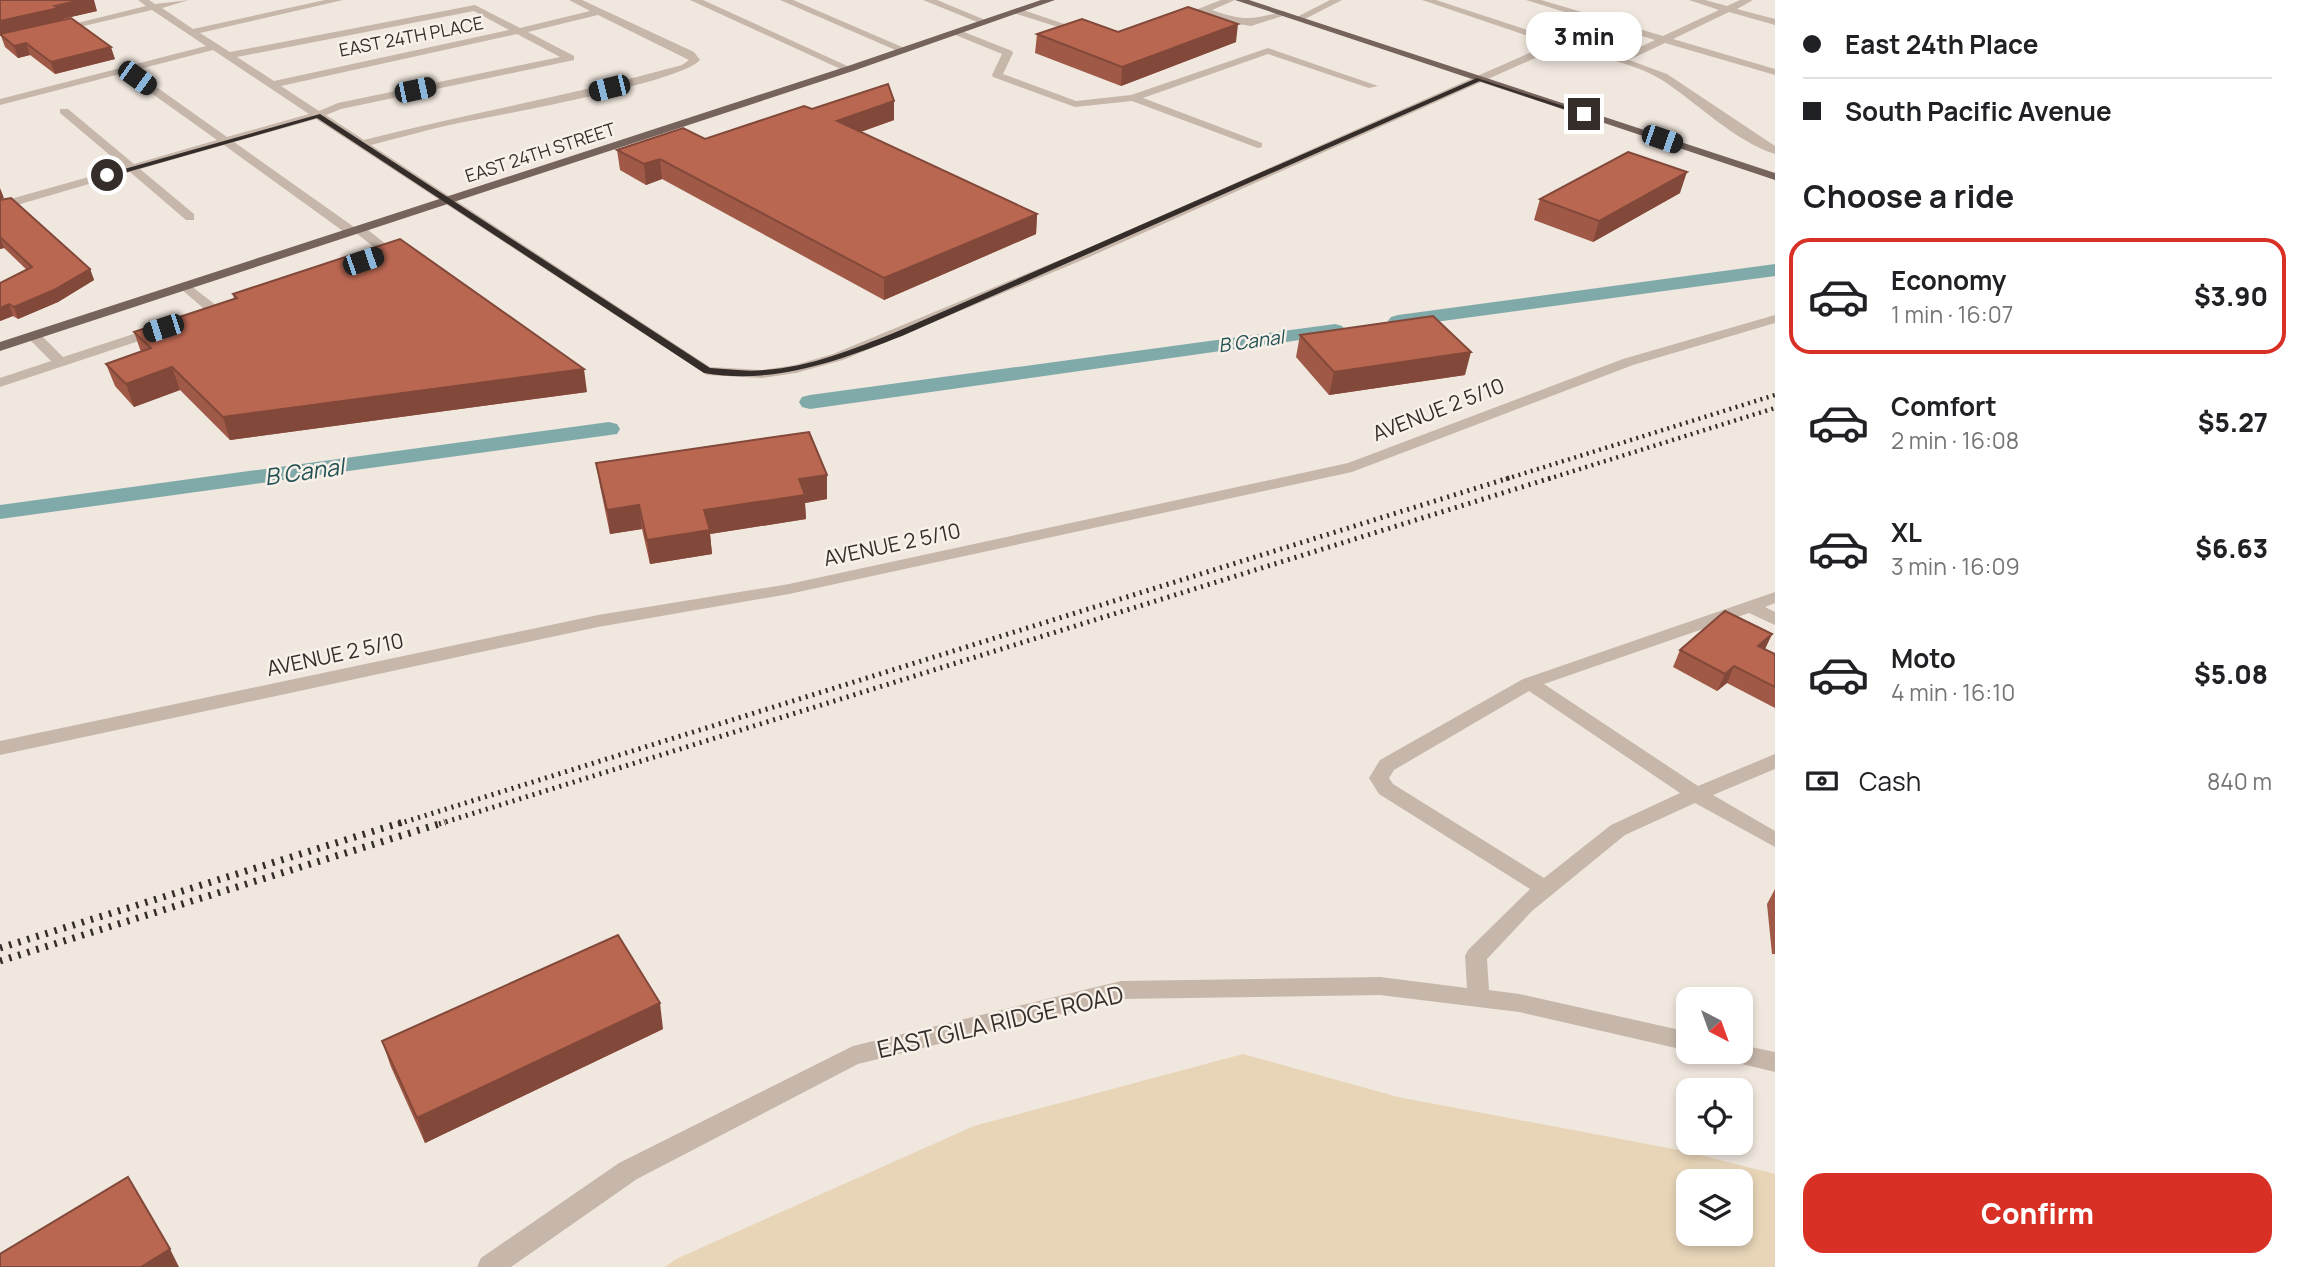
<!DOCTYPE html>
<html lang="en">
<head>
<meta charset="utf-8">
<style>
  :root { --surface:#fff; --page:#f2f2f2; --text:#202124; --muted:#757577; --line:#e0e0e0; --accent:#d93025 }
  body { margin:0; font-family:Manrope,sans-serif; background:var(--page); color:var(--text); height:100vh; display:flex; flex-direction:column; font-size:26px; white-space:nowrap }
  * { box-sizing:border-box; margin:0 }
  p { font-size:23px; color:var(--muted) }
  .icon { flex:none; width:38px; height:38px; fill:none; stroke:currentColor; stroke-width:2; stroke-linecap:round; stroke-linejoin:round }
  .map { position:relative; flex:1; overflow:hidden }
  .side { display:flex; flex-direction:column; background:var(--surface); width:525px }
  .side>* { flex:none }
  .banner { display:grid; align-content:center; height:154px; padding:0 28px; background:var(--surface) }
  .needle { width:46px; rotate:139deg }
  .buttons { position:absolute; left:1676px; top:987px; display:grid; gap:14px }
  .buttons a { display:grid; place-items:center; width:77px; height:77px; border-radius:14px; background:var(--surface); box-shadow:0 4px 10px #0003; font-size:35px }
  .end { position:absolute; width:32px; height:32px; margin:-16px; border:9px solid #352d29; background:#fff; box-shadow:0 0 0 4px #fff }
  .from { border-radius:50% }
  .bubble { position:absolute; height:49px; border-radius:21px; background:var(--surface); box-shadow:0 4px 10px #0003; font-size:23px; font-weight:800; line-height:49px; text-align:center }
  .car { position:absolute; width:21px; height:42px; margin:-21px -10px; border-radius:9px; box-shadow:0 0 5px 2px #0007; background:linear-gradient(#222 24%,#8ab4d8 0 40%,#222 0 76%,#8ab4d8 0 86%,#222 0) }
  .banner b { display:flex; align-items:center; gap:24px; height:66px; font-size:26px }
  .banner b+b { border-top:2px solid var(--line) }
  .banner i { width:18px; height:18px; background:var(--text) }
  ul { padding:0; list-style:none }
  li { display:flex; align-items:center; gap:21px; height:116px; margin:0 14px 10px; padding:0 14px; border:4px solid transparent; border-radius:21px }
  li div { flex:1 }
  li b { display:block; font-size:26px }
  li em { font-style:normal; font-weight:800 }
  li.on { border-color:var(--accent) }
  li>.icon { width:63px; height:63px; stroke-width:1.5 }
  h2 { padding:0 28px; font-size:32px; line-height:84px }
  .pay { display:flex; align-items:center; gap:18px; height:77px; padding:0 28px; font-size:26px }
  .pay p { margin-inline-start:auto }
  .primary-button { display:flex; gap:14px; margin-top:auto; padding:14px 28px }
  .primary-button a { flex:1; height:80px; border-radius:21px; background:var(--accent); color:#fff; font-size:28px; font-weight:800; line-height:80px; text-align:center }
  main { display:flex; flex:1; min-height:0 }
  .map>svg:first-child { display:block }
  .sand { fill:#e8d5b8; fill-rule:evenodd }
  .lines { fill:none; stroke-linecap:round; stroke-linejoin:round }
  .canal { fill:#80aaaa; fill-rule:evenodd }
  .minor { fill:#c7b7ab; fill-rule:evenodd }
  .major { fill:#76645c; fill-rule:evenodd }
  .rail-far2 { stroke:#352d29; stroke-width:4.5; stroke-dasharray:2 4.5; stroke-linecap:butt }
  .rail-far1 { stroke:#352d29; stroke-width:5; stroke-dasharray:2 5; stroke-linecap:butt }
  .rail { stroke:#352d29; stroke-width:7; stroke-dasharray:2.5 7; stroke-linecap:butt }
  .wall { fill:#a05947 }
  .shaded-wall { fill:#824839 }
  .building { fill:#ba6752; stroke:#824839; stroke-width:2 }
  .route { fill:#352d29 }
  .labels { text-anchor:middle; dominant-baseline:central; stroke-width:5; stroke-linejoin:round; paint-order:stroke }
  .far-street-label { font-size:18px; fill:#352d29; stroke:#f8f1ea }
  .far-water-label { font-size:19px; font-style:italic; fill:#235153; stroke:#f8f1ea }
  .street-label { font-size:21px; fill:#352d29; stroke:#f8f1ea }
  .water-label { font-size:23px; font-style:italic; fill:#235153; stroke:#f8f1ea }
  .near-street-label { font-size:24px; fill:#352d29; stroke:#f8f1ea }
</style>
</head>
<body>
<main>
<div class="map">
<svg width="1775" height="1267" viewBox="0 0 1775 1267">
  <rect width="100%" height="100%" fill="#f0e7de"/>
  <!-- sand -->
  <path class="sand" d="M1243,1054L1398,1097L1684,1151L1775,1174V1267H665L676,1259L974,1126ZM1689,1181H1741V1234H1689Z"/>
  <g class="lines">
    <!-- canal -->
    <path class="canal" d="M1775,264V276L1398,327L1391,325L1388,321L1391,317L1398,315Z
      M1335,324L1342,326L1345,330L1342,334L810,409L802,407L799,402L802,397L810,395Z
      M609,422L617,424L620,429L617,434L0,519V505Z"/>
    <!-- minor -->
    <path class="minor" d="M138,0H149L155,4L189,0L162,8L193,29L325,0H343L200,33L230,52L475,5L520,28L590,11L569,0H582L694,52L700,60C677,84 497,115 454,124C426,130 399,138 371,145L710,367L762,370L795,365L833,354L1079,252L1545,46L1534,38L1422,0H1436L1540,34L1555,44L1583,47L1619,57L1655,40L1526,0H1541L1663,36L1719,10L1689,0H1705L1727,6L1740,0H1753L1737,9L1775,19V25L1729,12L1673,39L1775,69V75L1665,43L1629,60L1667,74L1775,146V154C1736,142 1697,103 1662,80C1633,62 1587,53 1553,50L1087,258L843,360L796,373L762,378L707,375L316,119L234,142L354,227L363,226L392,249V255L373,259V253L379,251L356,233L347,234L224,145L140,169L194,214V220H186L130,172L0,210V202L124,167L60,113V109H68L134,164L217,140L133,80V76H141L227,137L309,114L213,50L0,105V99L206,46L152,10L58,32L53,29L146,6ZM474,11L509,30L274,81L237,57ZM598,15L689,60L682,65C577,94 470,113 364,140L326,115L341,109L574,60V56L528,32ZM517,34L560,57L338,103L319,111L281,86Z
      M690,0H703L854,69L845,71Z
      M780,0H793L909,50L900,52Z
      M923,0H937L990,22L982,24Z
      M1221,0H1235L1212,10C1243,21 1252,20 1284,11L1289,14L1251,26L1232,23L1203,13L1177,22L1172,19Z
      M1330,0H1342L1301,21L1293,19Z
      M1014,9H1020L1088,32L1080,34L1014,13Z
      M953,30H959L1012,51L1013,53L1003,74L1076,101L1131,95L1268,48L1378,86L1369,88L1268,54L1143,98L1262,143V147L1258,148L1132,101L1075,107L993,77L992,75L1002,54L953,34Z
      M186,282L217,306L232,301L239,305L220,314H210L181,289V283Z
      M1775,315V323L1633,365L1352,472L789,594L598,627L0,755V741L598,615L789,584L1348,463L1623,359Z
      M158,326L165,330L163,333L0,387V378L51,361L29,339V333H39L63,357Z
      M1775,592V603L1765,607L1775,612V625L1749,613L1544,684L1698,786L1775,754V769L1713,795L1775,831V847L1695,803L1625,835L1532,911L1487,959L1489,990L1519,994L1689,1032V1051L1519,1012L1380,995L1121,999L858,1064L637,1179L511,1267H477L481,1258L619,1163L853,1046L1121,981L1380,977L1467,988L1465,956L1468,950L1530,889L1379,794L1369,778L1380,760L1523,679ZM1529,691L1680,793L1611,825L1544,878L1393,784L1389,778L1394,770Z
      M1741,1045L1775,1052V1072L1721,1059L1718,1052H1741Z"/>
    <!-- major -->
    <path class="major" d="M1041,0H1055L853,71L0,351V342L845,67Z
      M1235,0H1249L1775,173V180Z"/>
    <!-- rail-far2 -->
    <path class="rail-far2" d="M1506,479L1775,395
      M1548,479L1775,408"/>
    <!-- rail-far1 -->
    <path class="rail-far1" d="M398,824L1512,477
      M439,824L1554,477"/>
    <!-- rail -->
    <path class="rail" d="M0,948L403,822
      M0,961L445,822"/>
  </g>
  <!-- wall -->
  <path class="wall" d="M0,0L97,11L62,19L115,59L55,74L30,55L18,58L5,47L1,36H0Z
    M1118,32L1236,42L1121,86L1035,53L1037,34Z
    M894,101V120L861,132L1037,214L1036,234L884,300L662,179L646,185L620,170L617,150L705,139Z
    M1680,193L1593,242L1534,220L1540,199Z
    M0,200L90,269L94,280L58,302L18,319L13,316L0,321V283L27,270L4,248L0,249Z
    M233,294L587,392L230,440L180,390L134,407L115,386L106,364L141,352L134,332L234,299Z
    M1300,335L1465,375L1329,395L1296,357Z
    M596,463L827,475V499L805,503L806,519L710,534L712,554L650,564L642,529L610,534L600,486Z
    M1772,634L1765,649L1775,654V708L1727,683L1717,691L1673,667L1680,650Z
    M1775,889V954H1772L1767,904Z
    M663,1029L425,1143L391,1067L382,1041Z"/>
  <!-- shaded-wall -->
  <path class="shaded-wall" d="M81,0H94L97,11L62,19L63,22L0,34L1,36H0V21Z
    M1238,24L1236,42L1121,86L1122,67Z
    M26,43L30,55L18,58L14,46Z
    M111,47L115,59L55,74L51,62Z
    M894,101V120L837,140V121Z
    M660,159L662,179L646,185L644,164Z
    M1687,172L1680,193L1593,242L1599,221Z
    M0,188L4,198L0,200Z
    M1037,214L1036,234L884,300V278Z
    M0,237L4,248L0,249Z
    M90,269L94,280L58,302L18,319L14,307Z
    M9,304L13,316L0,321V308Z
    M1471,352L1465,375L1329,395L1334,372Z
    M172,367L180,390L134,407L126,384Z
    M584,369L587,392L230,440L223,417Z
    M827,475V499L805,503L806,519L710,534L712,554L650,564L647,540L704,510L799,479Z
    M639,505L642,529L610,534L607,510Z
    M1772,634L1764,651L1758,646Z
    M1734,666L1727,683L1717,691L1725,674Z
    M660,1003L663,1029L425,1143L417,1118Z
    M170,1249L179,1267H141Z"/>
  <!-- building -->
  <path class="building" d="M0,0H81L55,6L59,8L0,21Z
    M1188,7L1238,24L1122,67L1037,34L1082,19L1118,32Z
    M71,18L111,47L51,62L26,43L14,46L0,34Z
    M888,84L894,101L837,121L1037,214L884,278L660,159L644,164L617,150L683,128L705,139L804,106L812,109Z
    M1628,152L1687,172L1599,221L1540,199Z
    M11,198L90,269L54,290L14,307L9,304L0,308V283L32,267L0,237V200Z
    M400,239L584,369L223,417L172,367L126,384L106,364L151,348L134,332L237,298L233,294Z
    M1433,316L1471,352L1334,372L1300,335Z
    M809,432L827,475L799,479L805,495L704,510L710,530L647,540L639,505L607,510L596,463Z
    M1725,611L1772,634L1758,646L1775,654V687L1734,666L1725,674L1680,650Z
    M618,935L660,1003L417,1118L382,1041Z
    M128,1177L170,1249L141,1267H0V1254Z"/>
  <!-- route -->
  <path class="route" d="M1477,78L1588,114L1582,115L1480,81L902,336C838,361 774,385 704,373L317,118L110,177L103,175L320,114L710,368C728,369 747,372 764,370C811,367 853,349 896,332Z"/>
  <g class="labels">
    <!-- far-street labels -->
    <g class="far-street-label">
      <text transform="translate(411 36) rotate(-11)">EAST 24TH PLACE</text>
      <text transform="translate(540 152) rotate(-18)">EAST 24TH STREET</text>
    </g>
    <!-- far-water labels -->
    <g class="far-water-label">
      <text transform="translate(1251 341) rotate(-8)">B Canal</text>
    </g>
    <!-- street labels -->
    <g class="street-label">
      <text transform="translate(1438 409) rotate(-21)">AVENUE 2 5/10</text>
      <text transform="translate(892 544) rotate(-12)">AVENUE 2 5/10</text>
      <text transform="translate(335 654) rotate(-12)">AVENUE 2 5/10</text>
    </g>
    <!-- water labels -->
    <g class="water-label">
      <text transform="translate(304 471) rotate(-8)">B Canal</text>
    </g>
    <!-- near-street labels -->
    <g class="near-street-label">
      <text transform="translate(1000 1021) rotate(-13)">EAST GILA RIDGE ROAD</text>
    </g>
  </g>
</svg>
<div class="buttons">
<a><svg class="needle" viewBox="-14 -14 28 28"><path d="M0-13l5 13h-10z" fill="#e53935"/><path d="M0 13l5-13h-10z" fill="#757577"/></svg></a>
<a><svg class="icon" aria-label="locate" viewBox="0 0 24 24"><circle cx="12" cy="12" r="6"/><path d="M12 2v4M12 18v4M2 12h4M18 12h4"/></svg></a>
<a><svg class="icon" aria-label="layers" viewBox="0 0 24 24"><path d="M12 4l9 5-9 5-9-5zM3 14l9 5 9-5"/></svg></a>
</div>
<i class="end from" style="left:107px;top:175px"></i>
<i class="end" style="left:1584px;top:114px"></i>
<div class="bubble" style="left:1526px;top:12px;width:116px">3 min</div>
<i class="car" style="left:137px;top:78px;rotate:126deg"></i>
<i class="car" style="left:609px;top:88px;rotate:256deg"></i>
<i class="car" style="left:415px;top:90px;rotate:78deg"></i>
<i class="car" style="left:1662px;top:139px;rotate:109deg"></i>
<i class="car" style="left:363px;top:261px;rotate:71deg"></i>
<i class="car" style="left:163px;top:328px;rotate:252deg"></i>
</div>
<section class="side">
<div class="banner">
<b><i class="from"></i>East 24th Place</b>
<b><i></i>South Pacific Avenue</b>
</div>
<h2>Choose a ride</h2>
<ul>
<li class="on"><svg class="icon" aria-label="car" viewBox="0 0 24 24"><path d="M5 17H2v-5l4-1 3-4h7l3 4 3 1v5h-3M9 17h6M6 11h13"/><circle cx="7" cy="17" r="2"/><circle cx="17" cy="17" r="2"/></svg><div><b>Economy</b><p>1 min · 16:07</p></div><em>$3.90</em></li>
<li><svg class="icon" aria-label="car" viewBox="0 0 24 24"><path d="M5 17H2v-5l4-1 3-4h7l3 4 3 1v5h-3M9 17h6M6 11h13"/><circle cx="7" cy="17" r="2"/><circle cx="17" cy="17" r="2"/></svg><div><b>Comfort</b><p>2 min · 16:08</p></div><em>$5.27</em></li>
<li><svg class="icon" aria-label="car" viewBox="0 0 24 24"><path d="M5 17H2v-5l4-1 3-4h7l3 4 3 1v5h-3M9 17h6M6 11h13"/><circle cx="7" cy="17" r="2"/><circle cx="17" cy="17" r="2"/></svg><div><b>XL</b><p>3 min · 16:09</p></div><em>$6.63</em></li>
<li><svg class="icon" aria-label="car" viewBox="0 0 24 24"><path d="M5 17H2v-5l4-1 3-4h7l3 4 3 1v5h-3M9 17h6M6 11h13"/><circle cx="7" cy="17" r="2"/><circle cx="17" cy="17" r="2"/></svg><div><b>Moto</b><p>4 min · 16:10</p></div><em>$5.08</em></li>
</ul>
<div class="pay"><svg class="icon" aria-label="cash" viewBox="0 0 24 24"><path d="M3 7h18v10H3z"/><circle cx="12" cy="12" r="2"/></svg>Cash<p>840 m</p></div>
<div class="primary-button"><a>Confirm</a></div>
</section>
</main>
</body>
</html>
